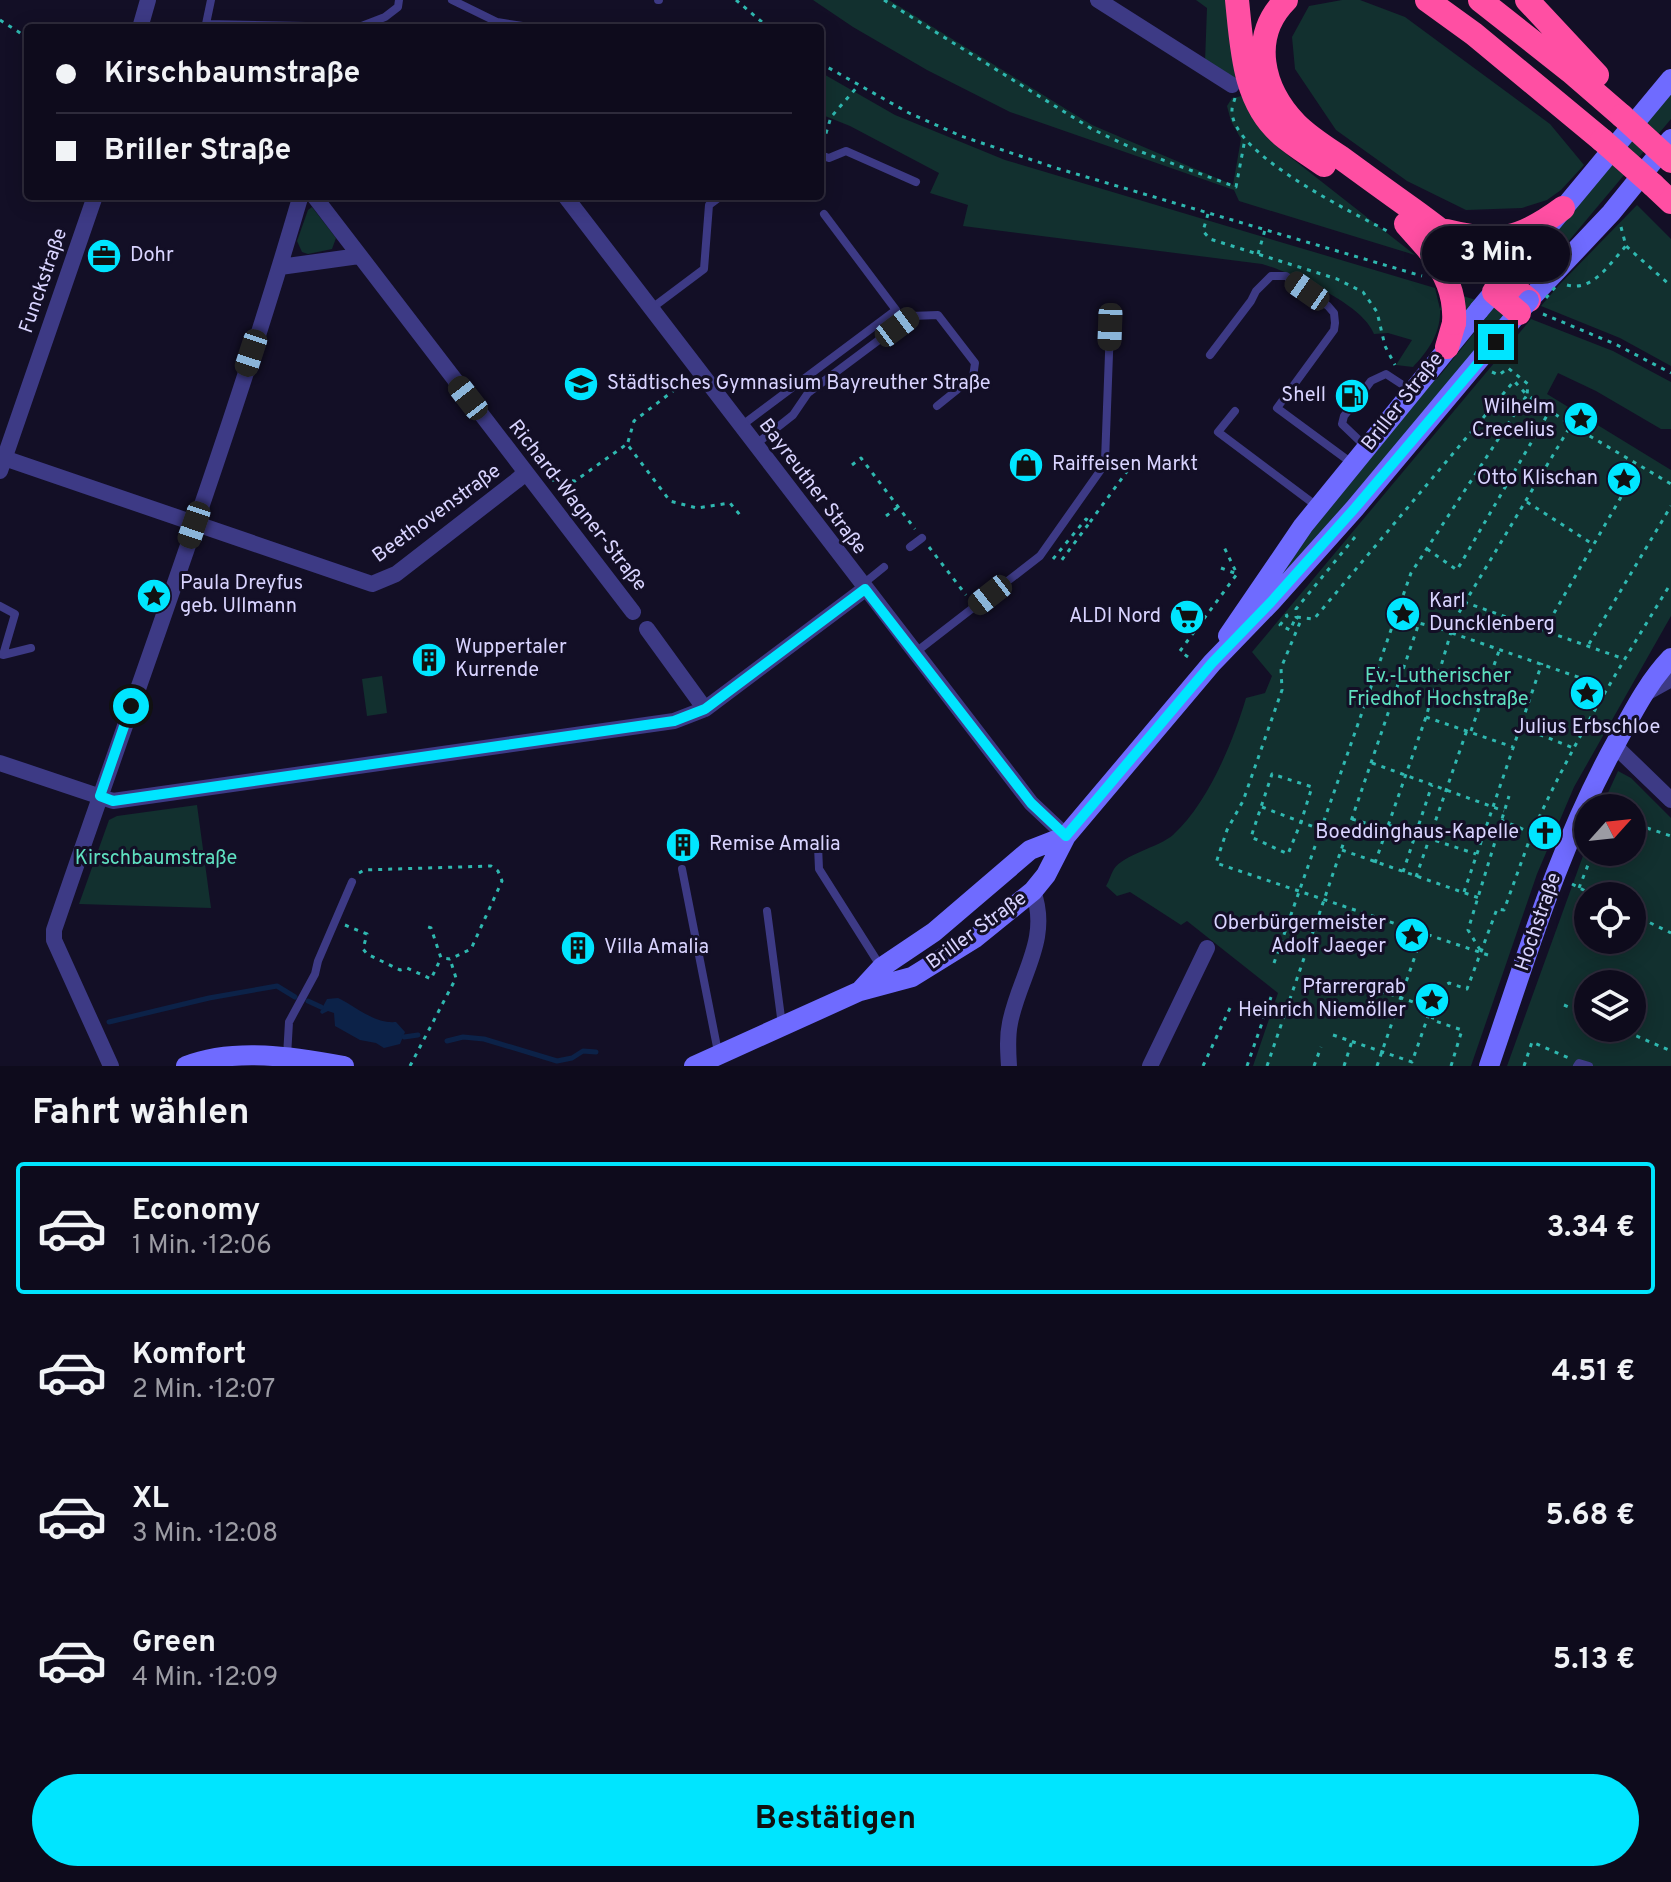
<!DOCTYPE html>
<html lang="de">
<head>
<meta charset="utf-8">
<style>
  :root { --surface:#0e0b1c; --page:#171425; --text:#f1f3f6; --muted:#9b9ba3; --line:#2e2b3b; --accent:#00e5ff }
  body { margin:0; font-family:Overpass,sans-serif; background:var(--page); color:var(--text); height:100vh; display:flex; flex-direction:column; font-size:30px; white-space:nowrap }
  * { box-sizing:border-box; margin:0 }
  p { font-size:26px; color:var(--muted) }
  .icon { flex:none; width:44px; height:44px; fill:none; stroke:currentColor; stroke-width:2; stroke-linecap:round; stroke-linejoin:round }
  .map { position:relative; height:1066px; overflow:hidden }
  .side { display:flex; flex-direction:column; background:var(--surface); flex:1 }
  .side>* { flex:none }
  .top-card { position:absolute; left:24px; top:24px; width:800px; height:176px; border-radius:8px; box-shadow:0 4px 20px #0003,0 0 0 2px var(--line); display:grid; align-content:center; height:176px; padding:0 32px; background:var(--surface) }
  .needle { width:52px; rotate:63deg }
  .fabs { position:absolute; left:1574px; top:794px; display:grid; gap:16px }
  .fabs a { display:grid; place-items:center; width:72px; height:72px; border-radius:50%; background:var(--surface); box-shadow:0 4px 20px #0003,0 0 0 2px var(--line); font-size:40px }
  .end { position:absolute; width:36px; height:36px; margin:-18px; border:10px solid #00e5ff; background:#111; box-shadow:0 0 0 4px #111 }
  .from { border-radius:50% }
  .bubble { position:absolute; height:56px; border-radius:28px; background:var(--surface); box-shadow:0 4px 20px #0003,0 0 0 2px var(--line); font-size:26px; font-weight:700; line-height:56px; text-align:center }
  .car { position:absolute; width:24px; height:48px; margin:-24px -12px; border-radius:10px; box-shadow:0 0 6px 2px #0007; background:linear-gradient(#222 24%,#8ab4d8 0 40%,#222 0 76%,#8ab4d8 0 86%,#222 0) }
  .top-card b { display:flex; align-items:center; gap:28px; height:76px; font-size:30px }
  .top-card b+b { border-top:2px solid var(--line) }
  .top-card i { width:20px; height:20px; background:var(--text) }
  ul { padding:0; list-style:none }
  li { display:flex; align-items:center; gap:24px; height:132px; margin:0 16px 12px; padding:0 16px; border:4px solid transparent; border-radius:8px }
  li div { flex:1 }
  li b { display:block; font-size:30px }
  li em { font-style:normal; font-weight:700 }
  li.on { border-color:var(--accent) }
  li>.icon { width:72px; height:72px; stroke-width:1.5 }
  h2 { padding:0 32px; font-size:36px; line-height:96px }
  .primary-button { display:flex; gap:16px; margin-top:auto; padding:16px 32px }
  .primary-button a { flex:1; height:92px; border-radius:48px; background:var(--accent); color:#111; font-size:32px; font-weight:700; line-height:92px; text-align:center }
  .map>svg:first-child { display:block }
  .green { fill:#12302f; fill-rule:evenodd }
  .water { fill:#0c2248 }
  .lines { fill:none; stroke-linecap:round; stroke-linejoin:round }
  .stream { stroke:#0c2248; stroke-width:5 }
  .path { stroke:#2fb8b0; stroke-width:3; stroke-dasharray:4 6; stroke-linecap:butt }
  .service { stroke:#3d3a85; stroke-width:8 }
  .minor { stroke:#3d3a85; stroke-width:16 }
  .secondary { stroke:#6f6bff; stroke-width:20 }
  .motorway { stroke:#ff4fa3; stroke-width:24 }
  .path-bridge { stroke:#2fb8b0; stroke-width:3; stroke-dasharray:4 6; stroke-linecap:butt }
  .secondary-bridge { stroke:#6f6bff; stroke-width:20 }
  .motorway-bridge { stroke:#ff4fa3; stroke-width:24 }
  .route { stroke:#00e5ff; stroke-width:10 }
  .labels { text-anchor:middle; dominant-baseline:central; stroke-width:6; stroke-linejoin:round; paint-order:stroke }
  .poi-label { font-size:20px; fill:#d9d4ff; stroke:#130f26; text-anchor:start }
  .street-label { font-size:20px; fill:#d9d4ff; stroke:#130f26 }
  .park-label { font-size:20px; fill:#5fe0c0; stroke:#130f26 }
</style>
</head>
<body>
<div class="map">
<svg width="1671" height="1066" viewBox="0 0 1671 1066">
  <rect width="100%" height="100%" fill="#130f26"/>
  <!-- green -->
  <path class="green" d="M813,0H889L1092,125L1233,185L1241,139L1231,121L1227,106L1232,98L1242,96L1280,149L1415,255L1239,201L1234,190L1010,112L927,70L853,27Z
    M1196,0H1226L1239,88L1205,62L1207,8Z
    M1342,0H1360L1405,17L1550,124L1584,165L1561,190L1547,200L1522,208L1466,210L1407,181L1336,130L1295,69L1292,37L1309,6Z
    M820,72L895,115L1005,160L1435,288L1440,309L1446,291L1523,314L1517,333L1483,323L1492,332L1259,605L1330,504L1433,377L1437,379L1482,323L1440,310C1441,333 1428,351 1413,367L1396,365L1412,340L1388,333L1374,334C1363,304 1292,273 1262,264L963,226L968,205L930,193L939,173L850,126L820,114Z
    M1671,92V119L1536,280L1523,269Z
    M1637,205L1671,239V366L1620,338L1541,306L1558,286Z
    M312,207L336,238L332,249L308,254L302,252L297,241L308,210Z
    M1531,319L1613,351L1671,382V429H1661L1596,391L1558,373L1547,394L1671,470V616L1574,787L1537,874L1471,1066H1253L1278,993L1187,921L1181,925L1130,892L1117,896L1106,886C1109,881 1111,874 1114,869C1123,855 1159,847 1173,835C1208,803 1233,742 1246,698L1265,693L1272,676L1252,652Z
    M382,676L387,713L367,716L362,679Z
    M1618,771L1631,778L1671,818V1066H1507L1588,842V852H1632V808H1601ZM1588,896H1632V940H1588ZM1588,984H1632V1028H1588Z
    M197,805L211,908L79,904L109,820L117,816Z"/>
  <!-- water -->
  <path class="water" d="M338,998C357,1007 374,1024 396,1022L405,1032L400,1044L384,1048L376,1043L360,1040L335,1026L334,1013L328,1011L322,1014L320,1012L327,999Z"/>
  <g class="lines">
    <!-- stream -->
    <path class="stream" d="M308,1001L321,1007
      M109,1022L209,998L277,986L295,997
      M404,1037L418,1035
      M447,1041L463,1037L484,1039L557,1061L572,1058L583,1051L596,1052"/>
    <!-- path -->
    <path class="path" d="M736,0L769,28
      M884,0L1092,129L1136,150L1236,187L1245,139
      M0,20L28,38
      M820,63L909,113L961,136L1056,168L1422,276
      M1235,98C1234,102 1232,106 1232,110C1230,154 1354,213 1389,232
      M823,143L831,117L858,86
      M1208,214L1203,231L1210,239L1337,279L1363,292L1377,312L1385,346L1395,365
      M1621,227L1626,246L1671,286
      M1258,254L1265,230
      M1567,285C1593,292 1610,263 1626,246
      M1543,314L1615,344L1671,373
      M1492,372L1499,375L1508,368L1528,384L1527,395
      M628,442L634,421L686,381
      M852,465L861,458L915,529
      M552,480L575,481L627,444L670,501L697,508L730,503L740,515
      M1527,502L1594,545
      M886,516L898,507
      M1090,522L1128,470
      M1355,537L1296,609V617L1301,620L1281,668L1282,690L1243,801L1227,830L1216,863L1482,953
      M929,547L966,595
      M1427,549L1457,570L1549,412
      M1053,559L1086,519L1090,522L1061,561L1062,563
      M1221,568L1237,574
      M1464,602L1624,659
      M1286,614L1287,616L1280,625L1290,630L1296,617L1314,619L1514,381L1527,395
      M1549,632L1550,620L1639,466
      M1452,633L1592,682L1600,688L1602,694
      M1589,644L1671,506
      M1188,657L1180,651L1237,574L1224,547
      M1426,717L1513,747
      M1521,727L1573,748
      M1471,731L1500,648
      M1372,763L1504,811
      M1262,807L1301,822L1288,854L1251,837L1272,774L1312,787L1301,822L1322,830
      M1352,819L1386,829
      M1501,820L1532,833C1571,745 1621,665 1671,583
      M1388,825L1476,854
      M1647,828L1671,836
      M1342,850L1482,899
      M1375,863L1426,717L1451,632
      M1403,872L1432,785
      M359,873L364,870L491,866L498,871L502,881L471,949L450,959L441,958
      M1416,877L1467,730
      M1572,884L1595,896
      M1579,888L1593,852
      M1464,892L1542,663
      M1632,914L1671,933
      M345,925L367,934L363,949L367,954L400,970L407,968L431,979L441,958L431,928L423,925
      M1488,955L1482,953L1468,930L1509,796
      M1274,963L1411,573L1527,395L1571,425
      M1564,1005L1588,1015
      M1618,1028L1671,1051
      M1333,1035L1412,1062L1431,1008L1363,985
      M410,1066L456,978L450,959
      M1203,1066L1230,1008
      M1247,1066L1271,997
      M1267,1066L1419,623L1448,631L1571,425L1671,484
      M1314,1066L1321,1047
      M1344,1066L1352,1041
      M1377,1066L1423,933
      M1451,1066L1462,1030L1432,1020L1442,987L1449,983L1467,989L1497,909L1504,910L1532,833
      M1524,1066L1532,1042L1569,1058"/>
    <!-- service -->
    <path class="service" d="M211,0L206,24L359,27L385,17L398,7L399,0
      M452,0L497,22L536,28
      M658,0H659
      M820,155L829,158L846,151L916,182
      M652,308L704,269L709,205L721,196
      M1210,355L1251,301L1256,291L1271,276H1286L1328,306L1334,313L1335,323L1334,330L1277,408L1353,464
      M1365,389L1371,381L1386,374L1412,391
      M1351,407L1344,416L1342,424L1365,446
      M1235,411L1218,432L1318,507
      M741,426L896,310L824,214
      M755,445L793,415L808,393L911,316L938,315L975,363L973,377L937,406
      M910,547L922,538
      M863,584L884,567
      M0,606L15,614L3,655L31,648
      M916,652L1040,556L1100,471L1105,461L1110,327
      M818,846L819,869L881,967
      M682,869L718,1052
      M767,911L782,1025
      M287,1056L289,1022L315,974L318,961L352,882
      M1577,1066L1579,1063L1589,1066"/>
    <!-- minor -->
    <path class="minor" d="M1098,0L1232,85
      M140,28L148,0
      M314,196L633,612
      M565,196L1031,803L1066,836
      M280,267L359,256
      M4,458L372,584L396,574L516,481L522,476L523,469
      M0,471L95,196
      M647,629L705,709
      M1646,693L1671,679
      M1614,745L1671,800
      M0,763L113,801L674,721L705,709L865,589
      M111,1066L54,940V930C137,687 228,445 300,198
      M1009,1066C1008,1051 1007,1037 1010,1023C1019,976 1051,940 1033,891
      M1150,1066L1207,948"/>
    <!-- secondary -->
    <path class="secondary" d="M1494,292L1671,79
      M1529,300L1611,213L1671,139
      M1228,636L1303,526L1479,310
      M860,991L882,967L934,932L1030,850L1066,836
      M186,1066C235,1047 294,1057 344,1066
      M694,1066L860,991L912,977L975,938L1033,891L1046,875L1066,836L1212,663L1271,602L1355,508L1503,331
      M1489,1066C1527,955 1560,843 1617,741C1633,712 1648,682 1671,658"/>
    <!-- motorway -->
    <path class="motorway" d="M1237,0C1242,47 1243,102 1282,135C1295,146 1310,155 1324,165
      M1286,0C1249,37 1262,89 1296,124C1309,137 1325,147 1340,157C1366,176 1392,195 1419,214C1457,242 1493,271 1529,300
      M1427,0L1474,34L1602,140
      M1480,0L1570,71L1622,116
      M1527,0L1597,75
      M1653,185L1671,202
      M1406,224L1429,250
      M1446,231C1498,244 1520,240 1563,208
      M1447,347L1454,323"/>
    <!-- path-bridge -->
    <path class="path-bridge" d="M1546,298L1557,285"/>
    <!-- secondary-bridge -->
    <path class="secondary-bridge" d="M1479,310L1494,292
      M1503,331L1529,300"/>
    <!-- motorway-bridge -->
    <path class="motorway-bridge" d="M1622,116L1671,161
      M1602,140L1653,185
      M1429,250C1445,273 1456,294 1454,323
      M1494,292L1519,313"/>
  </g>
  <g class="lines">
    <!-- route -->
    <path class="route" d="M131,706L100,796L113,801L674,721L705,709L865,589L1031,803L1066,836L1212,663L1271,602L1355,508L1496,342"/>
  </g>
  <!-- icons -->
  <defs>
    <g id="office-disc" transform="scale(1.8)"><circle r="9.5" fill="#00e5ff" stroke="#130f26"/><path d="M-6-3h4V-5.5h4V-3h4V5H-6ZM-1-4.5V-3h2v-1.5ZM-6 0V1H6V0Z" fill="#111"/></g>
    <g id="school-disc" transform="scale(1.8)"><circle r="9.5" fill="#00e5ff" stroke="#130f26"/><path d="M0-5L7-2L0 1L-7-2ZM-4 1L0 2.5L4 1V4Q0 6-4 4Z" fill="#111"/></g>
    <g id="fuel-disc" transform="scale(1.8)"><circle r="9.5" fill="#00e5ff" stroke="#130f26"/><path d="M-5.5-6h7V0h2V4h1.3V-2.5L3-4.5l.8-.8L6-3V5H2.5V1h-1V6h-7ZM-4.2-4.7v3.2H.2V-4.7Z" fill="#111"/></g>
    <g id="sight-disc" transform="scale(1.8)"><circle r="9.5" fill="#00e5ff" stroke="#130f26"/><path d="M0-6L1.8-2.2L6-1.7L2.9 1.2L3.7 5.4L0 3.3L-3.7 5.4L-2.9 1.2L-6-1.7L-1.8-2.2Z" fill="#111"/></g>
    <g id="shop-disc" transform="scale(1.8)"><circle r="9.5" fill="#00e5ff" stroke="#130f26"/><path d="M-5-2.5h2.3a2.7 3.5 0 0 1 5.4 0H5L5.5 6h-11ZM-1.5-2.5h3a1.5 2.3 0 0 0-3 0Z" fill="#111"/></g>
    <g id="supermarket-disc" transform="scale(1.8)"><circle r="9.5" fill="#00e5ff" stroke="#130f26"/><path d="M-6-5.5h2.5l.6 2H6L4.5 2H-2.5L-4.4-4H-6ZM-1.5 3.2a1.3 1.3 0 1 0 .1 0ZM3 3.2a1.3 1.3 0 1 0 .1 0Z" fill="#111"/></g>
    <g id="building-disc" transform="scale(1.8)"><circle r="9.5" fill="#00e5ff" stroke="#130f26"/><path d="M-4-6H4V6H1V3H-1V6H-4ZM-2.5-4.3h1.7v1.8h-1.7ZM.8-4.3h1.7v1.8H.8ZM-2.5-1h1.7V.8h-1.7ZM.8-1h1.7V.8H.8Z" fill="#111"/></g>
    <g id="church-disc" transform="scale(1.8)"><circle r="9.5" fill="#00e5ff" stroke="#130f26"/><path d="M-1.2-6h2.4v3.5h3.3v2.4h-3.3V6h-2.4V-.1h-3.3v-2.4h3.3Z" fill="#111"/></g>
  </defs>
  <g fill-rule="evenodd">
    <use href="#office-disc" x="104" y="256"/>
    <use href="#school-disc" x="581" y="384"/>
    <use href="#fuel-disc" x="1352" y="396"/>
    <use href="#sight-disc" x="1581" y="419"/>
    <use href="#shop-disc" x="1026" y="465"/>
    <use href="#sight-disc" x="1624" y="479"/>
    <use href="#sight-disc" x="154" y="596"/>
    <use href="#sight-disc" x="1403" y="614"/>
    <use href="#supermarket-disc" x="1187" y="617"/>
    <use href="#building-disc" x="429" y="660"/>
    <use href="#sight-disc" x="1587" y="693"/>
    <use href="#church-disc" x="1545" y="833"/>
    <use href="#building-disc" x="683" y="845"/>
    <use href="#sight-disc" x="1412" y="935"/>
    <use href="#building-disc" x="578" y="948"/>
    <use href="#sight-disc" x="1432" y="1000"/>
  </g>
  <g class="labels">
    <!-- poi labels -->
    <g class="poi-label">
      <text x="130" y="256">Dohr</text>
      <text x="607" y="384">Städtisches Gymnasium Bayreuther Straße</text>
      <text x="1326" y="396" text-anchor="end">Shell</text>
      <text x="1555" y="408" text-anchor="end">Wilhelm<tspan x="1555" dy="23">Crecelius</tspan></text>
      <text x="1052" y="465">Raiffeisen Markt</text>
      <text x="1598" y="479" text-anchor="end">Otto Klischan</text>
      <text x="180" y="584">Paula Dreyfus<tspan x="180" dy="23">geb. Ullmann</tspan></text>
      <text x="1429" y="602">Karl<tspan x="1429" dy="23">Duncklenberg</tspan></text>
      <text x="1161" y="617" text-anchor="end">ALDI Nord</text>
      <text x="455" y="648">Wuppertaler<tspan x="455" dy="23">Kurrende</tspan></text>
      <text x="1587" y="728" text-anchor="middle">Julius Erbschloe</text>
      <text x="1519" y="833" text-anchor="end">Boeddinghaus-Kapelle</text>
      <text x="709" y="845">Remise Amalia</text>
      <text x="1386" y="924" text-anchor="end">Oberbürgermeister<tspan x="1386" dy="23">Adolf Jaeger</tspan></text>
      <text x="604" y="948">Villa Amalia</text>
      <text x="1406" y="988" text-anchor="end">Pfarrergrab<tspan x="1406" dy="23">Heinrich Niemöller</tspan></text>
    </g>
    <!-- street labels -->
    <g class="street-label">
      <text transform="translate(44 281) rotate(-71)">Funckstraße</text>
      <text transform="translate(1403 402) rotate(-52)">Briller Straße</text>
      <text transform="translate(812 487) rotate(53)">Bayreuther Straße</text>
      <text transform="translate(577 506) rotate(52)">Richard-Wagner-Straße</text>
      <text transform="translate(437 514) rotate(-36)">Beethovenstraße</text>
      <text transform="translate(1539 922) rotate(-71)">Hochstraße</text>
      <text transform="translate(977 931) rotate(-36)">Briller Straße</text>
    </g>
    <!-- park labels -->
    <g class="park-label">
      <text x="1438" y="677">Ev.-Lutherischer<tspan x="1438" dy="23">Friedhof Hochstraße</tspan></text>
      <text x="156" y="859">Kirschbaumstraße</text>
    </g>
  </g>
</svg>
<div class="fabs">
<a><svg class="needle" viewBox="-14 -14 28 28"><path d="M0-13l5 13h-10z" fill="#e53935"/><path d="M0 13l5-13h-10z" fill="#9b9ba3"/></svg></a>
<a><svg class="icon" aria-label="locate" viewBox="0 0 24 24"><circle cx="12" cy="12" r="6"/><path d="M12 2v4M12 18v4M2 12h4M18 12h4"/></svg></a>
<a><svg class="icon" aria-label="layers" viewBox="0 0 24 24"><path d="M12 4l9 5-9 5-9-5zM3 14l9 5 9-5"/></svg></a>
</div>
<i class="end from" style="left:131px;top:706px"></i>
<i class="end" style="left:1496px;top:342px"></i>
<div class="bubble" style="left:1422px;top:226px;width:148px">3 Min.</div>
<i class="car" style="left:1307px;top:291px;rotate:305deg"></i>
<i class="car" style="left:897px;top:327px;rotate:53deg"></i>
<i class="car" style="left:1110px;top:327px;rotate:182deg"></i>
<i class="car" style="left:251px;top:353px;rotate:198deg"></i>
<i class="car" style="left:468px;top:398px;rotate:322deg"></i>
<i class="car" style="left:194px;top:525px;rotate:199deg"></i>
<i class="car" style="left:990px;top:595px;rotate:232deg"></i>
<div class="top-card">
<b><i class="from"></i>Kirschbaumstraße</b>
<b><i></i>Briller Straße</b>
</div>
</div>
<section class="side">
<h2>Fahrt wählen</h2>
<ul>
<li class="on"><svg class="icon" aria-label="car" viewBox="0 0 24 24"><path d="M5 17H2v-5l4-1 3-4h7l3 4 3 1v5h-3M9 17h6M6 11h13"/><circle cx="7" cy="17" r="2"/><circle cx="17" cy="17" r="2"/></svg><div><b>Economy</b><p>1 Min. · 12:06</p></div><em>3.34 €</em></li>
<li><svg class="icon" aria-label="car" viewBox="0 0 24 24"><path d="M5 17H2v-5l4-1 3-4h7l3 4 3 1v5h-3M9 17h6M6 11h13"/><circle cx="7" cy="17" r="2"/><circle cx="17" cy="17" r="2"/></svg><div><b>Komfort</b><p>2 Min. · 12:07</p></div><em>4.51 €</em></li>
<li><svg class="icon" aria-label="car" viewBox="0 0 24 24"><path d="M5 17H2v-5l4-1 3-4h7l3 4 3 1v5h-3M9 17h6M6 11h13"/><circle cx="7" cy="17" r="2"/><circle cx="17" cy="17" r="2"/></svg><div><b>XL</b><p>3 Min. · 12:08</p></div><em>5.68 €</em></li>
<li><svg class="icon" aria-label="car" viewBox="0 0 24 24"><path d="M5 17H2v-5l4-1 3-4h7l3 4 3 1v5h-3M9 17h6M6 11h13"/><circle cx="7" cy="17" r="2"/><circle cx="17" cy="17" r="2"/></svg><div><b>Green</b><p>4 Min. · 12:09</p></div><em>5.13 €</em></li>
</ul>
<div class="primary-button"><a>Bestätigen</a></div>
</section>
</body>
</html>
